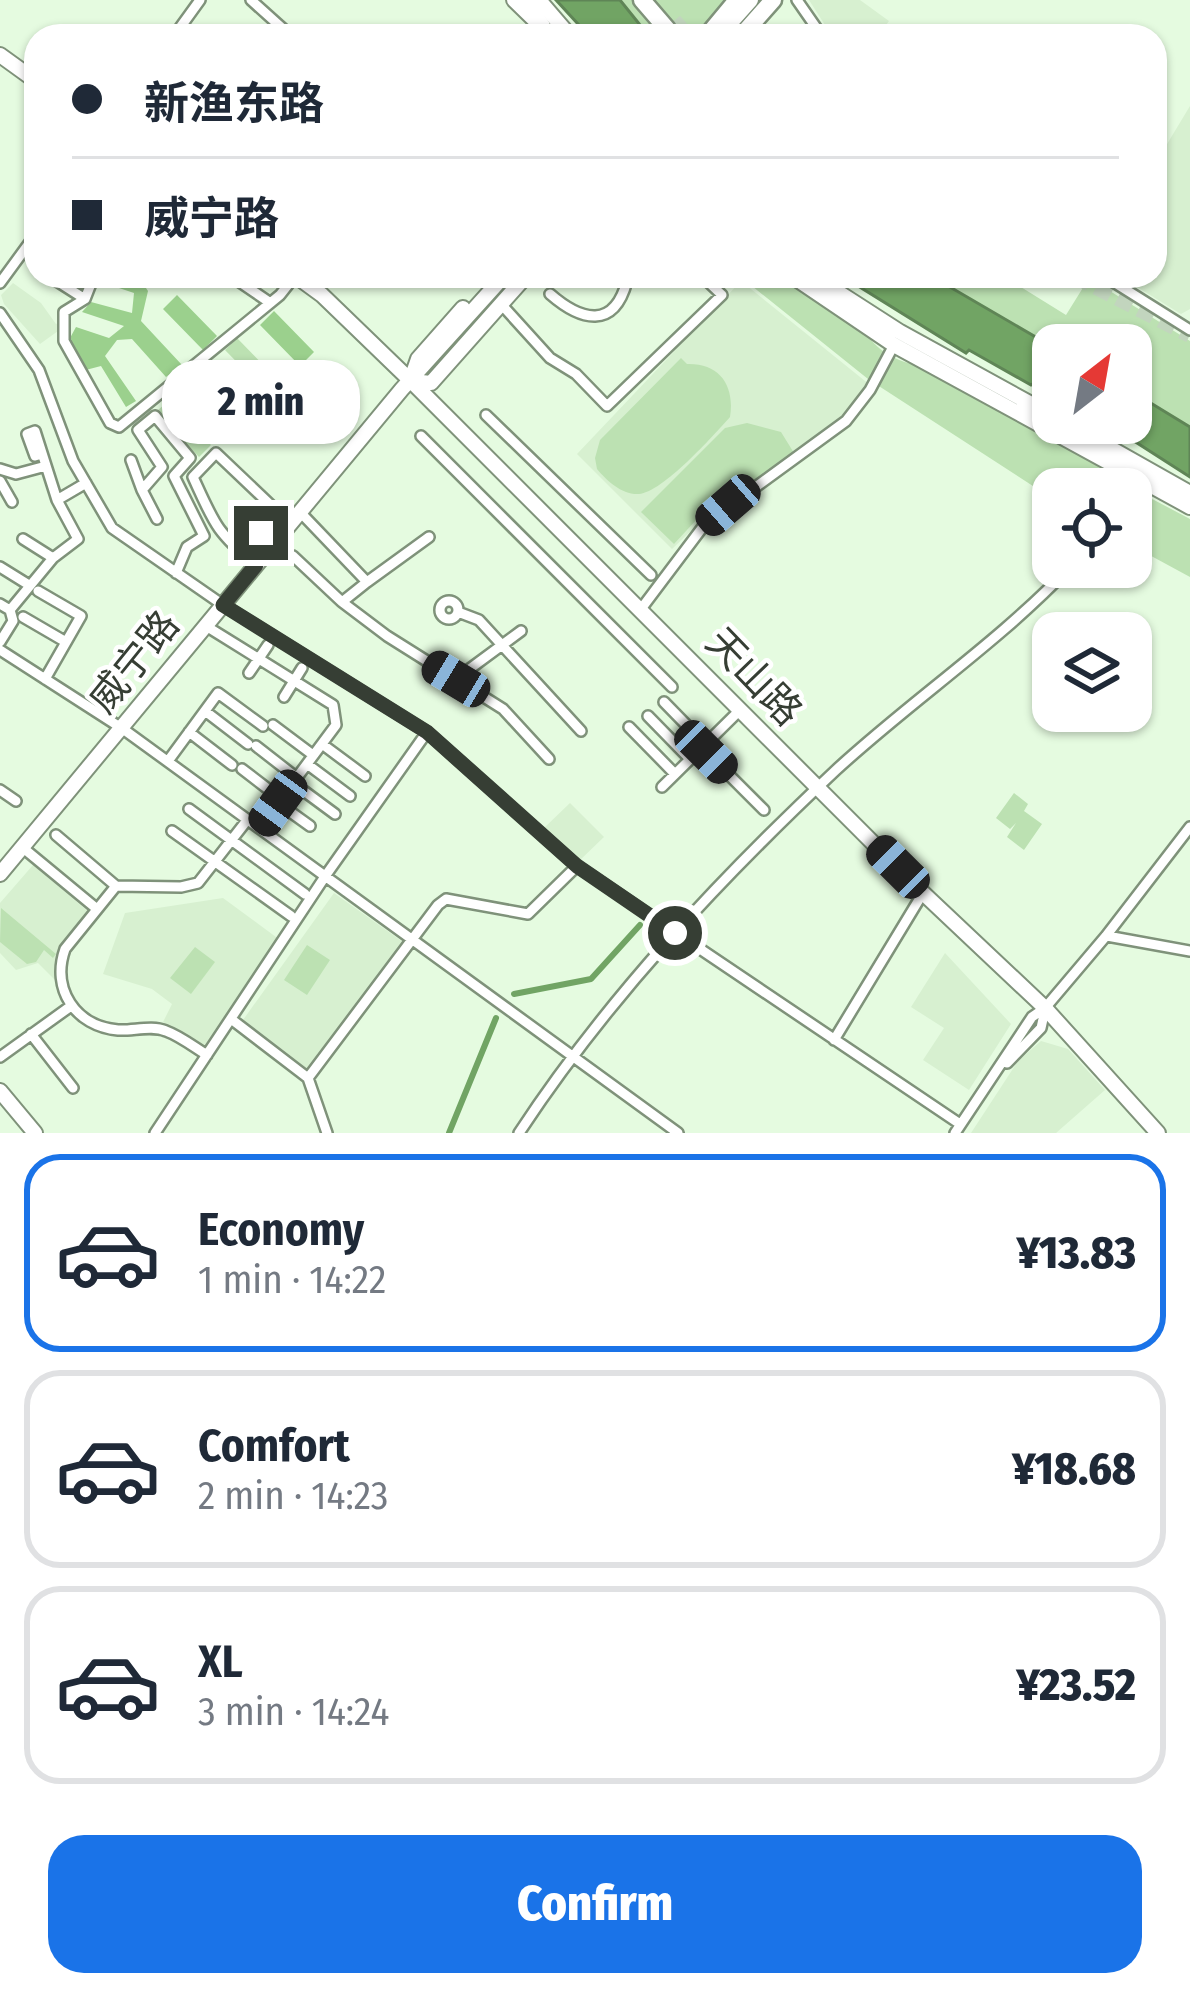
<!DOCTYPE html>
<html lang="en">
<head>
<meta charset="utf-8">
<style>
  :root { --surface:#fff; --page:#f2f2f3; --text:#1f2937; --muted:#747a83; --line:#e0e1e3; --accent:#1a73e8 }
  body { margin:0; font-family:"Fira Sans Condensed","Noto Sans SC",sans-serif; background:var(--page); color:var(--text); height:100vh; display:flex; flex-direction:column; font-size:45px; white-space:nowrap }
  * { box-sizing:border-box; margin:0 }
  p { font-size:39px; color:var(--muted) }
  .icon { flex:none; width:66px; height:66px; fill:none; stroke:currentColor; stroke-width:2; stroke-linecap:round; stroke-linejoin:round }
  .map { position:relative; height:1133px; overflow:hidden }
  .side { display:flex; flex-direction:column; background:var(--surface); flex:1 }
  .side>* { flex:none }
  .banner { position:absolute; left:24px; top:24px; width:1143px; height:264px; border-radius:36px; box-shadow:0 3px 9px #0004; display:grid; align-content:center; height:264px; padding:0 48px; background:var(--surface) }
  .needle { width:78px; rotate:31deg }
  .tools { position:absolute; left:1032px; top:324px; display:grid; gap:24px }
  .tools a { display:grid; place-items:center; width:120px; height:120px; border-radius:24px; background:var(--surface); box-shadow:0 3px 9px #0004; font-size:60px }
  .end { position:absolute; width:54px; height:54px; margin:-27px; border:15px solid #363e34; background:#fff; box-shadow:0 0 0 6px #fff }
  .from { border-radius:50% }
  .bubble { position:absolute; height:84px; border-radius:36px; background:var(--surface); box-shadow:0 3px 9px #0004; font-size:39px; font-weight:800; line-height:84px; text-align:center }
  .car { position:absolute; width:36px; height:72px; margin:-36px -18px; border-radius:15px; box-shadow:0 0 9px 3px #0007; background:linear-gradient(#222 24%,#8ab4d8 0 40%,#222 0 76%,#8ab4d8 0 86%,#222 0) }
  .banner b { display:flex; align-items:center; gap:42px; height:114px; font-size:45px }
  .banner b+b { border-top:3px solid var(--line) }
  .banner i { width:30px; height:30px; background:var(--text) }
  ul { padding:21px 0 0; list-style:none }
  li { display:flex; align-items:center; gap:36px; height:198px; margin:0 24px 18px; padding:0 24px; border:6px solid var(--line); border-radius:36px }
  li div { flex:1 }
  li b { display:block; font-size:45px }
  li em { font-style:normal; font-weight:800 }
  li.selected { border-color:var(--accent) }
  li>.icon { width:108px; height:108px; stroke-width:1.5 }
  .button { display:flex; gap:24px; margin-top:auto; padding:24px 48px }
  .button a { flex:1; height:138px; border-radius:36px; background:var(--accent); color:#fff; font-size:48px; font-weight:800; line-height:138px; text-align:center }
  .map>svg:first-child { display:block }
  .built { fill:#d7f0d0 }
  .green { fill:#bce1b2 }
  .forest { fill:#9bd08d }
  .water { fill:#71a464; stroke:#5f8556; stroke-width:3 }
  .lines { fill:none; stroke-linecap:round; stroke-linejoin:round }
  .canal { stroke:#71a464; stroke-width:6 }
  .highway-tunnel { stroke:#c2d5be; stroke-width:16; stroke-dasharray:16 8; stroke-linecap:butt }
  .minor-casing { stroke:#7f927a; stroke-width:14 }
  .major-casing { stroke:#7f927a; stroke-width:18 }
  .highway-casing { stroke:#7f927a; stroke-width:21 }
  .minor { stroke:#fff; stroke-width:9 }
  .major { stroke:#fff; stroke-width:14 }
  .highway { stroke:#fff; stroke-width:16 }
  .route { stroke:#363e34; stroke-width:15 }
  .labels { text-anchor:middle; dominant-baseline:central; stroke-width:9; stroke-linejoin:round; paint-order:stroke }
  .street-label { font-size:39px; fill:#363e34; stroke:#fff }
</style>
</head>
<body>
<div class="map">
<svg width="1190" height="1133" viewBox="0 0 1190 1133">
  <rect width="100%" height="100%" fill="#e5fbe0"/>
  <!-- built -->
  <path class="built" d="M809,0H860L889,21L878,36H832Z
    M1190,106V309L1181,314L1119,276H1155V164Z
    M741,281L870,385L848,415L716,507L672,549L577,454Z
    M13,283L41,303L56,324L62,321L65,326L40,344L4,304L1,295Z
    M570,803L604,837L578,862L544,828Z
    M33,865L90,913L58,962L56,981L38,963L16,970L0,953V903Z
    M334,893L403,942L306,1073L243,1020Z
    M223,898L280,940L207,1051L163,1022L172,1004L152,989L103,974L125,913Z
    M945,953L1011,1024L969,1090L923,1060L944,1028L911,1007Z
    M1041,1041L1068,1049L1105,1090L1056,1133H971L1018,1061Z"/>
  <!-- green -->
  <path class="green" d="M621,0H727L696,36H651Z
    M725,276H785L868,335C877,352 904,365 922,365L1094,461L1103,473L1190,519V577L1131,545V489H1053V499L868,379L742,278L732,282Z
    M931,276H1003L1066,315L1089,278L1190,341V427L1131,391V345L1053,347Z
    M237,338L280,382L268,394L225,350Z
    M681,358L687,364C720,363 735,386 730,417C713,436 663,492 639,494C622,495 607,481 597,469L595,458L600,440Z
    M168,401L211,445L199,457L156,412Z
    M747,423L781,432L794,453L716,507L711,504L674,544L641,512L725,428Z
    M1014,793L1028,804L1024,811L1042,824L1024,850L1007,837L1016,823L1010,829L996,818Z
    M1,908L56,954L53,958L44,950L36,962L27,964L0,942Z
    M307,945L330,960L307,995L284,980Z
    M195,947L215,962L191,994L170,978Z"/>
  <!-- forest -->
  <path class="forest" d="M97,276H138L148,291L141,321L182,365L166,377L132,339L117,340L105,356L136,401L126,407L101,366L78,372L64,349L76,327L109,338L124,326L82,312L91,302L132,313L134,293L95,280Z
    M177,295L217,336L203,350L163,309Z
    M274,311L314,352L300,366L260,325Z"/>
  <!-- water -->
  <path class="water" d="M556,0H620L649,36H589Z
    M842,276H931L1053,347V397L1034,383L1031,385L969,350L966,353Z
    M1131,391L1190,427V477L1123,434L1121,436L1105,427L1104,423H1131Z"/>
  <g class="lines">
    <!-- canal -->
    <path class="canal" d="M514,994L591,979L640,925
      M449,1133L496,1018"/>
    <!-- highway-tunnel -->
    <path class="highway-tunnel" d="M674,21L687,36
      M1075,276L1190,335"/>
    <!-- minor casing -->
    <g class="minor-casing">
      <path id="minor" d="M251,0L291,36
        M797,0L822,36
        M174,36L200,0
        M49,276L85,299
        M94,276L85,299L64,312V341L110,423L119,427L280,295L295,276
        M231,276L269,302
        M1104,276L1190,330
        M0,283L36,234
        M550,294C581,321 614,330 627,281
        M501,304L550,358L576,374L607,406L722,295L702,276
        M0,313L39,370L73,461L112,528L223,605L427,732L577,866L960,1124
        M486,415L651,575
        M421,436L672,687
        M42,454L35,456L27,434L35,431L57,500L86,483
        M131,460L142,490
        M0,469L16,474L46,466
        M0,481L12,502
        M1112,489L1122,467
        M157,519L142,490L162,467L138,430L155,416L190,458L174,476L204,536L187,547L176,573
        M23,539L53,558
        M243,554L278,512L216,453L193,477C214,523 216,532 256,565
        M293,556L342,602L367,582L300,512
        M0,567L29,585
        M367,582L429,537
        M38,591L81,616L45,679
        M440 610a9 9 0 1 1 18 0a9 9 0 1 1-18 0Z
        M342,602L387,636L503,709L549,759
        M0,604L10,610L53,558L78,539L57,500
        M641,609L705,524L846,421L870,390L895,343
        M458,612L479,620L581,731
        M23,617L66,642
        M206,626L333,705L336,725L260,827
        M0,642L13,621L10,610
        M0,650L123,729L678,1133
        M249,673L268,645
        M456,679L521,631
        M284,697L302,668
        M664,702L705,744L706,752L764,810
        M205,711L248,744
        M648,716L690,759
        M273,725L313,755
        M629,727L675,774
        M189,732L232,765
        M322,744L365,776
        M256,746L297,778
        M168,761L218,693L263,726
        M307,764L350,796
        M242,769L281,799
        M293,783L335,814
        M662,787L740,710
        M0,790L16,801
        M278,803L310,826
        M189,809L305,894
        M172,831L291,916
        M56,835L116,886
        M22,847L97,909
        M1107,936L1190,951
        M231,1019L308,1078L327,1133
        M31,1034L73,1088
        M834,1040L923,893
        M207,1055C194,1047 180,1036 166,1031C152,1025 133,1031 118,1030C75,1026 51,989 65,949L116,886L181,887L198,883L248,819
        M0,1057L71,1006
        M1007,1063L1041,1028L1045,1010
        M308,1078L438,905L446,899L528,914L577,866
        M155,1133L326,875L427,732
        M519,1133C607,999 719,880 836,770C912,700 999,642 1070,567
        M955,1133L1032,1017L1045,1008L1106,936L1190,827"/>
    </g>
    <!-- major casing -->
    <g class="major-casing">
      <path id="major" d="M514,0L551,36
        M539,0L570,36
        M719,36L751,0
        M0,55L36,81
        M296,276L322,295L411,381L923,893L1045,1008L1158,1133
        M792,276L894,345L1190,507
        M813,276L900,332L1053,416
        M412,376L418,359L463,308
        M411,381L431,383L526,276
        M1066,423L1190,493
        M0,874L402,389L504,276
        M0,1091L35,1133"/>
    </g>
    <!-- highway casing -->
    <g class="highway-casing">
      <path id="highway" d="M523,0L542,26
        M642,0L667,29
        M707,36L737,0
        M741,36L773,0"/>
    </g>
    <!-- minor -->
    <use href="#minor" class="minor"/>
    <!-- major -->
    <use href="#major" class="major"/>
    <!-- highway -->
    <use href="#highway" class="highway"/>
  </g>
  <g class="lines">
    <!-- route -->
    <path class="route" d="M261,533L243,554L256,565L223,605L427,732L577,866L675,933"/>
  </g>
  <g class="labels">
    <!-- street labels -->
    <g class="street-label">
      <text transform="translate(134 662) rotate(-51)">威宁路</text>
      <text transform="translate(754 677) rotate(46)">天山路</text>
    </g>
  </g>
</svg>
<div class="tools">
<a><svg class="needle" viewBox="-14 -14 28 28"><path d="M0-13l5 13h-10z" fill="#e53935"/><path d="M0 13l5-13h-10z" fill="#747a83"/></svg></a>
<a><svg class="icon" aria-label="locate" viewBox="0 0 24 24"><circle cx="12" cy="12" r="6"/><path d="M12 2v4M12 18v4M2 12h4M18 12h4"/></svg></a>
<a><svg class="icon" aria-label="layers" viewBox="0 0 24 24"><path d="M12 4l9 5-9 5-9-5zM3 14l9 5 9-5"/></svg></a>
</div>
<i class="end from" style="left:675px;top:933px"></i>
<i class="end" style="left:261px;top:533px"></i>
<div class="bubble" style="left:162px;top:360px;width:198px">2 min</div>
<i class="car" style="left:728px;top:505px;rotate:229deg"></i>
<i class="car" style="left:456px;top:679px;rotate:301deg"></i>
<i class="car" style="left:706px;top:752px;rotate:135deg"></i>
<i class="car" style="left:278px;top:803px;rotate:216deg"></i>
<i class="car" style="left:898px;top:867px;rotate:315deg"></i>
<div class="banner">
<b><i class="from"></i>新渔东路</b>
<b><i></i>威宁路</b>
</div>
</div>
<section class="side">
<ul>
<li class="selected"><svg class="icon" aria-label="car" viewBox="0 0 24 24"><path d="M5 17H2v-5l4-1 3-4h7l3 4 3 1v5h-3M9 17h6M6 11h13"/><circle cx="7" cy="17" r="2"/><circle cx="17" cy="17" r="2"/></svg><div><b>Economy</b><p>1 min · 14:22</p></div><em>¥13.83</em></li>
<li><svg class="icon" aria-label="car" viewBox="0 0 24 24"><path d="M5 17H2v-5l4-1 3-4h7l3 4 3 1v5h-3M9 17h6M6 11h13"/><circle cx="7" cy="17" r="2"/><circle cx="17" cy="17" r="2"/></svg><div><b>Comfort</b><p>2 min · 14:23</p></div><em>¥18.68</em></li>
<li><svg class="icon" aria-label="car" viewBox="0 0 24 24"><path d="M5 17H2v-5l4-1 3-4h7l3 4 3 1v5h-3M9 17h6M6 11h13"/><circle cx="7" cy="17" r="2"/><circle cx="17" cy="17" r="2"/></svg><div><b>XL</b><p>3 min · 14:24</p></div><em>¥23.52</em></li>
</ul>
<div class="button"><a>Confirm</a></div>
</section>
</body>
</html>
